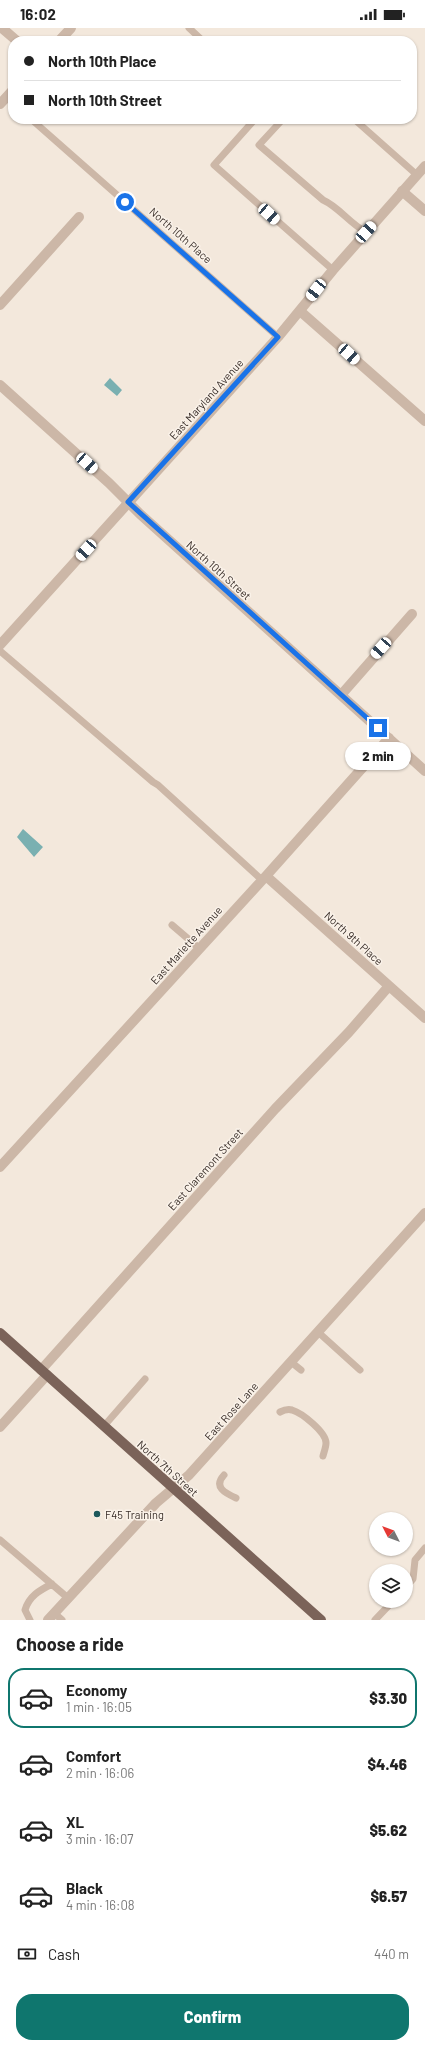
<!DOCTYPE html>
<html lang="en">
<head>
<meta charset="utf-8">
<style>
  :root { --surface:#fff; --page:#f2f2f2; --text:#222; --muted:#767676; --line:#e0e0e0; --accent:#0f766e }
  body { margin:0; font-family:Barlow,sans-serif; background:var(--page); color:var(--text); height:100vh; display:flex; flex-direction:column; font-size:15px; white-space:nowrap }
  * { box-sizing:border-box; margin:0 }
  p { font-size:13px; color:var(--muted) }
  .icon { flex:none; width:22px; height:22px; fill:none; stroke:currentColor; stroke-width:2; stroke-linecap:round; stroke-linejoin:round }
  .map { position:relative; height:1592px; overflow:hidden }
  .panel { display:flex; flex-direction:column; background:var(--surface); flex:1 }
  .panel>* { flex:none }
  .top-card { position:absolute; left:8px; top:8px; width:409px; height:88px; border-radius:16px; box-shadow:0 1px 3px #0004; display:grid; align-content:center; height:88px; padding:0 16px; background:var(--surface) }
  .needle { width:26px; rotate:312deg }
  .fabs { position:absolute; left:369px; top:1484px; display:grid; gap:8px }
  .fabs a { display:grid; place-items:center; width:44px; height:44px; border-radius:50%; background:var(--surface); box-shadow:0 1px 3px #0004; font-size:20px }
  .end { position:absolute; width:18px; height:18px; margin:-9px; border:5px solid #1a73e8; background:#fff; box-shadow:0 0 0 2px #fff }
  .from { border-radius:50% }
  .bubble { position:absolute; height:28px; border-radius:14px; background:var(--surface); box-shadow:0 1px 3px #0004; font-size:13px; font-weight:800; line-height:28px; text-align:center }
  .car { position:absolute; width:12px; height:24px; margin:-12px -6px; border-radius:5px; box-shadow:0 0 3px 1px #0007; background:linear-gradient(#fff 24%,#345 0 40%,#fff 0 76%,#345 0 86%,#fff 0) }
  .top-card b { display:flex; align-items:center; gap:14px; height:38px; font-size:15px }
  .top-card b+b { border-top:1px solid var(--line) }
  .top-card i { width:10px; height:10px; background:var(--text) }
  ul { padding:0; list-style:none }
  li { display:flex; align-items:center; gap:12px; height:60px; margin:0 8px 6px; padding:0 8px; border:2px solid transparent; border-radius:16px }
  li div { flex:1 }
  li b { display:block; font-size:15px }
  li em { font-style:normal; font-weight:800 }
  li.current { border-color:var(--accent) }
  li>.icon { width:36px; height:36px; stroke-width:1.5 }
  h2 { padding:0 16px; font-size:18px; line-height:48px }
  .pay { display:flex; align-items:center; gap:10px; height:44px; padding:0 16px; font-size:15px }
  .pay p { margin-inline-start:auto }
  .button { display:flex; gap:8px; margin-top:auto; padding:8px 16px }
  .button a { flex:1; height:46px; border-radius:16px; background:var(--accent); color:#fff; font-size:16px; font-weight:800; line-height:46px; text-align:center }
  .status { display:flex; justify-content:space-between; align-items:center; height:28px; padding:0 20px; background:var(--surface); direction:ltr }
  .status svg { height:11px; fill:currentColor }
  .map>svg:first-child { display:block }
  .water { fill:#7ab0b1 }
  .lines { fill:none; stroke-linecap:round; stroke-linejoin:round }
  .service { stroke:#ccb7a7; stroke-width:7 }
  .minor { stroke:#ccb7a7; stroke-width:10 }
  .tertiary { stroke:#ccb7a7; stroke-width:10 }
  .primary { stroke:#7b6359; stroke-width:10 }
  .route { stroke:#1a73e8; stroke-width:5 }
  .poi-dot { fill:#1c585b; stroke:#faf2e9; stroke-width:1.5 }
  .labels { text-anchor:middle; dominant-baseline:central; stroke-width:3; stroke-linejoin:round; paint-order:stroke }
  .street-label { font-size:11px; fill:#382d28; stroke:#faf2e9 }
  .poi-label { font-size:11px; fill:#382d28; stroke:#faf2e9; text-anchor:start }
</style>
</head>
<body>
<div class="status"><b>16:02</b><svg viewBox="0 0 49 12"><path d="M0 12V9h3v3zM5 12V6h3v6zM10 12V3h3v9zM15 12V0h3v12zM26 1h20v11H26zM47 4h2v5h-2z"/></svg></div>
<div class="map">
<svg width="425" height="1592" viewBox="0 0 425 1592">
  <rect width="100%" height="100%" fill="#f3e8dc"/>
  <!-- water -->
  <path class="water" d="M110,350L122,362L117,368L104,357Z
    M23,801L43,819L34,829L17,809Z"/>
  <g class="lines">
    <!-- service -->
    <path class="service" d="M189,0L203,13
      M6,69L13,75
      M31,91L278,309
      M255,91L214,137L333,242
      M283,91L259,117L323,172C339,179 350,196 366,204
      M354,91L417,147
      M0,623L153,754L158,757L262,852
      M172,897L200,921
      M318,1304L360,1342
      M291,1334L301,1342
      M280,1384C284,1382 288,1381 292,1382C302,1385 326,1404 326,1415C326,1419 324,1424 323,1428
      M104,1398L145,1351
      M224,1447C213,1459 225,1465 236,1470
      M0,1512L68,1570
      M406,1559L413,1551L415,1532L425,1520
      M54,1585L62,1592
      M30,1592L25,1582C29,1568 40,1562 52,1556
      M375,1592L393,1573"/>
    <!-- minor -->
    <path class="minor" d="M2,0L17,13
      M59,13L71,0
      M0,76L13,62
      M402,163L425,183
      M0,277L79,189
      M300,283L425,393
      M0,357L109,455L140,486L425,743
      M341,667L412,586
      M266,848L425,990
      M0,1139L266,848L389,710
      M41,1342L275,1081L349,1004L389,958
      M0,1399L47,1347
      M48,1592L156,1475L189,1447L425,1185"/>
    <!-- tertiary -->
    <path class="tertiary" d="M0,617L278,309L333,242L425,138"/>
    <!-- primary -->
    <path class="primary" d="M0,1305L321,1592"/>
  </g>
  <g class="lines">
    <!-- route -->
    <path class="route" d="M125,174L278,309L128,474L378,700"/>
  </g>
  <!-- markers -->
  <circle class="poi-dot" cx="97" cy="1486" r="4"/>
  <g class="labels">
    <!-- street labels -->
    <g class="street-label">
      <text transform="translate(181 207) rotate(41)">North 10th Place</text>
      <text transform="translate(206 371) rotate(-48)">East Maryland Avenue</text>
      <text transform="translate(219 542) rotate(42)">North 10th Street</text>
      <text transform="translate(354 910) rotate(42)">North 9th Place</text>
      <text transform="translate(186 917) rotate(-48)">East Marlette Avenue</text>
      <text transform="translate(205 1141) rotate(-48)">East Claremont Street</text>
      <text transform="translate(231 1383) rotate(-48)">East Rose Lane</text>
      <text transform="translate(168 1440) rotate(42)">North 7th Street</text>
    </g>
    <!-- poi labels -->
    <g class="poi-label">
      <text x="105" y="1486">F45 Training</text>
    </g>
  </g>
</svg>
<div class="fabs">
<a><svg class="needle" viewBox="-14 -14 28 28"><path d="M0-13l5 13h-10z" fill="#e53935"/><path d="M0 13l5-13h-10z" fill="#767676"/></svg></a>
<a><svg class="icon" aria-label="layers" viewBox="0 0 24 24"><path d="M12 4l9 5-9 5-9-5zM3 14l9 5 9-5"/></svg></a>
</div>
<i class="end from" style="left:125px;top:174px"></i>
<i class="end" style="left:378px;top:700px"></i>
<div class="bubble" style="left:345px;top:714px;width:66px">2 min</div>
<i class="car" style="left:269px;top:186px;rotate:132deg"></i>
<i class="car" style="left:366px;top:204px;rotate:42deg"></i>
<i class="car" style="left:316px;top:262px;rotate:218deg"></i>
<i class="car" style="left:349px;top:326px;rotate:132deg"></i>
<i class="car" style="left:87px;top:435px;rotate:132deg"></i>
<i class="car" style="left:86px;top:522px;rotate:222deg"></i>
<i class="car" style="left:381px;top:620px;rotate:222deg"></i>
<div class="top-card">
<b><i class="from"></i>North 10th Place</b>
<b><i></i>North 10th Street</b>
</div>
</div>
<section class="panel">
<h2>Choose a ride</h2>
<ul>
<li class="current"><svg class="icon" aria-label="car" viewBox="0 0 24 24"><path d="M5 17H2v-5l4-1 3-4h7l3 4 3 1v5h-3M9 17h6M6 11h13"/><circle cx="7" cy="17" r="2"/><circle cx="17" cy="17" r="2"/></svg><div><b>Economy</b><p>1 min · 16:05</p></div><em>$3.30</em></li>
<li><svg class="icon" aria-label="car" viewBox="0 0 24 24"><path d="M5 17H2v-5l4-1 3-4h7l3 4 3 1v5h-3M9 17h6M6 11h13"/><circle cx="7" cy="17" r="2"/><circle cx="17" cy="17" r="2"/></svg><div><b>Comfort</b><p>2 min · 16:06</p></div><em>$4.46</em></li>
<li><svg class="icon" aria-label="car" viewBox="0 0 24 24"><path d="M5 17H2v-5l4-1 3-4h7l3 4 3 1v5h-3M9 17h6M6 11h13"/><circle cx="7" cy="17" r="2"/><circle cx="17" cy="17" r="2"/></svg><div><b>XL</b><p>3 min · 16:07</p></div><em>$5.62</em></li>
<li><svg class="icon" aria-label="car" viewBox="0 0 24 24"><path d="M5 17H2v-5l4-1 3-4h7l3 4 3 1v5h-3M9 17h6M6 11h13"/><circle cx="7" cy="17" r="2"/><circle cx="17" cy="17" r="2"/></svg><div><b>Black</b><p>4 min · 16:08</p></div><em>$6.57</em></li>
</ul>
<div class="pay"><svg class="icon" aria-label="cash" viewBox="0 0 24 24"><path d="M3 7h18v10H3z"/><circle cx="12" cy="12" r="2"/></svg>Cash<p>440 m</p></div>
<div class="button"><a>Confirm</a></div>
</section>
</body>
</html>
